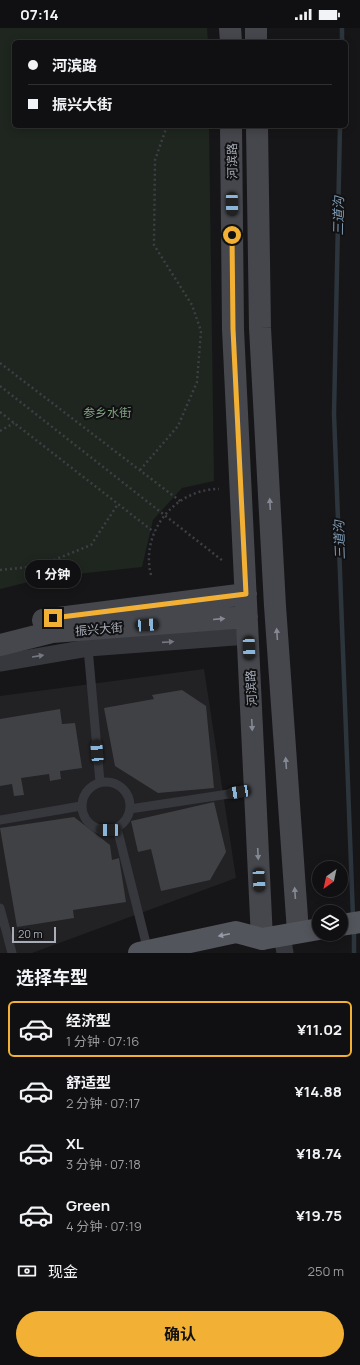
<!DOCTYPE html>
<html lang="zh">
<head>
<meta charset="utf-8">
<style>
  :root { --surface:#101012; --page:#1e1e20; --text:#f1f3f6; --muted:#9c9d9f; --line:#303032; --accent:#f2b134 }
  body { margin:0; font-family:Manrope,"Noto Sans SC",sans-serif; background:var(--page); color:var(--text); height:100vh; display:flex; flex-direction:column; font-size:15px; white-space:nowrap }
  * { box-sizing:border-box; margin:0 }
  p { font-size:13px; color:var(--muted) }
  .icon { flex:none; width:22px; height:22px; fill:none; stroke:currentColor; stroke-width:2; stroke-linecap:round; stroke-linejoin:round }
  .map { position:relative; height:925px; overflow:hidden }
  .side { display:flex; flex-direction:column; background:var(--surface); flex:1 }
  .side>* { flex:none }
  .top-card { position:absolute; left:12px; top:12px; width:336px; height:88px; border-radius:6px; box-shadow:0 2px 10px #0003,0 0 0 1px var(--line); display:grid; align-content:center; height:88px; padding:0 16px; background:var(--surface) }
  .needle { width:26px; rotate:213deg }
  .tools { position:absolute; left:312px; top:833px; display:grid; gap:8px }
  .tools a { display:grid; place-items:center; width:36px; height:36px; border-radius:50%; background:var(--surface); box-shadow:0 2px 10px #0003,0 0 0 1px var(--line); font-size:20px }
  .scale { position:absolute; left:12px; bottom:10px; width:44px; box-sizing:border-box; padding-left:4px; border:2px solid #a8adb8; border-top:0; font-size:11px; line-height:14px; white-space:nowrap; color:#a8adb8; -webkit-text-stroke:3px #111113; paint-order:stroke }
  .end { position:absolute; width:18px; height:18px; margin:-9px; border:5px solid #f2b134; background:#111; box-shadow:0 0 0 2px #111 }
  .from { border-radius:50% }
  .bubble { position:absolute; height:28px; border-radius:14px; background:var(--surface); box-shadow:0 2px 10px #0003,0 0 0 1px var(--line); font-size:13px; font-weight:700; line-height:28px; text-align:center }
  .car { position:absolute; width:12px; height:24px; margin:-12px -6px; border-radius:5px; box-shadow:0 0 3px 1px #0007; background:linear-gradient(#222 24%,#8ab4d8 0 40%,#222 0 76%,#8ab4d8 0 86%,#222 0) }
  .top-card b { display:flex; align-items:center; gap:14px; height:38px; font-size:15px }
  .top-card b+b { border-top:1px solid var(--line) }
  .top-card i { width:10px; height:10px; background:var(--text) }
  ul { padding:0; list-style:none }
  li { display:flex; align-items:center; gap:12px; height:56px; margin:0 8px 6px; padding:0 8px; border:2px solid transparent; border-radius:6px }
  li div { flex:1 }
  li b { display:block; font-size:15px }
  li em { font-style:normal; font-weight:700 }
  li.selected { border-color:var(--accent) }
  li>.icon { width:36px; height:36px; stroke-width:1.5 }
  h2 { padding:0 16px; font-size:18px; line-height:48px }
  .pay { display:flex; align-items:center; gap:10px; height:44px; padding:0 16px; font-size:15px }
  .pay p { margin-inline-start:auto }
  .button { display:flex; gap:8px; margin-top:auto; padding:8px 16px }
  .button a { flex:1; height:46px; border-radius:24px; background:var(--accent); color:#111; font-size:16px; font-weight:700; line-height:46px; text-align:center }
  .status { display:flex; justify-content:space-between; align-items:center; height:28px; padding:0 20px; background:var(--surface); direction:ltr }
  .status svg { height:11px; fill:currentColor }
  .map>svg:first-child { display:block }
  .built { fill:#222225 }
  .green { fill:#1e261f }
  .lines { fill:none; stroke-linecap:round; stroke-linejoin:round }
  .stream { stroke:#2c353c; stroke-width:4.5 }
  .building { fill:#404145 }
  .path { stroke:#3d3f44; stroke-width:2.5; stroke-dasharray:2 3; stroke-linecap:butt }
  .lane { stroke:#37383d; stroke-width:9 }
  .street { stroke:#37383d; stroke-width:17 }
  .secondary { stroke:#45474d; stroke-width:22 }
  .primary { stroke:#53555c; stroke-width:22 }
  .oneway { fill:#858993 }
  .oneway2 { fill:#757881 }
  .oneway3 { fill:#979ba6 }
  .route { stroke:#f2b134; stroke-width:5 }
  .labels { text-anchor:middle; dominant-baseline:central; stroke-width:4; stroke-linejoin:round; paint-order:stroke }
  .street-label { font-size:12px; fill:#a8adb8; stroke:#111113 }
  .park-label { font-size:12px; fill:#7fa381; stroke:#111113 }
  .water-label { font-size:13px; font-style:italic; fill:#7f9bb3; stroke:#111113 }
</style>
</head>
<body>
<div class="status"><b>07:14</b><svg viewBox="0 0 49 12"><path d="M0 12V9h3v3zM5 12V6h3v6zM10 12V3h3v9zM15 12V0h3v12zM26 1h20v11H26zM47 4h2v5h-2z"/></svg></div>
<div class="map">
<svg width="360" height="925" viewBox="0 0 360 925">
  <rect width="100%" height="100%" fill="#161618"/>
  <!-- built -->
  <path class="built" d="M204,641L236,850L32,925H0V668Z"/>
  <!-- green -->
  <path class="green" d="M0,0H207L208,14H14V98H209L214,453L182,460L153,492L142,539L49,549L0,561Z"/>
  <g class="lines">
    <!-- stream -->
    <path class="stream" d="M342,14V0
      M340,98L334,386L353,889
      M354,901V925"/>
  </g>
  <!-- building -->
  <path class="building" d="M182,662L206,678L214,760L158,765L115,738L104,680L154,671L152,667Z
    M60,681L62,696L75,695L82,740L60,743L61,751L50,753L49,746L21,750L24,767L14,768L12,756L0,758V691Z
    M214,774L226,824L210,852L161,863L151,821L138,824L131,793Z
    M74,789L110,817L112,832L119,830L126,874L73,882L74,890L17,899L0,800Z"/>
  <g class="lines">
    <!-- path -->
    <path class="path" d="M0,335L180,473
      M0,358L223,533
      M0,384L154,504
      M0,403L14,395
      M140,442L178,398L197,354L201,303L192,277L154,217L155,132L167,98
      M0,542L39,538L91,517L118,476
      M151,547C140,505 174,461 219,461"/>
    <!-- lane -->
    <path class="lane" d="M88,620L100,754
      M82 778a24 24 0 1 1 48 0a24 24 0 1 1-48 0Z
      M130,781L255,762
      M0,792L81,778
      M117,800L148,923
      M0,880L12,925"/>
    <!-- street -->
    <path class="street" d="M0,635L88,620L248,608
      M282,907L285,925"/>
    <!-- secondary -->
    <path class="secondary" d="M230,0L231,14
      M256,0V14
      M231,98L233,301L262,911
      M257,98L260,300L275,578L298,904
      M43,592L246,566
      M0,617L52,604L247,589"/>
    <!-- primary -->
    <path class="primary" d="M341,897L360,894
      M139,925L236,904L262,911L319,901"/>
  </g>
  <!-- one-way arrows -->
  <defs><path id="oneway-solid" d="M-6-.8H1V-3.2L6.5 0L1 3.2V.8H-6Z"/></defs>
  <g class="oneway">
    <use href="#oneway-solid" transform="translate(270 476) rotate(-93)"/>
    <use href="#oneway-solid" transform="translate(219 591) rotate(-5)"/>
    <use href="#oneway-solid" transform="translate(277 606) rotate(-94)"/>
    <use href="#oneway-solid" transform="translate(252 697) rotate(87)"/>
    <use href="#oneway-solid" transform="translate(286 735) rotate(-94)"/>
    <use href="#oneway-solid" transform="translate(258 826) rotate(87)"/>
    <use href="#oneway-solid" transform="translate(295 865) rotate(-94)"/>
  </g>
  <g class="oneway2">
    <use href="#oneway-solid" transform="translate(168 614) rotate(-4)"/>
    <use href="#oneway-solid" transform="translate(38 628) rotate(-9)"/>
  </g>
  <use class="oneway3" href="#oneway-solid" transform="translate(224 907) rotate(168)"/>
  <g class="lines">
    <!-- route -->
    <path class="route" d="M53,590L246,566L233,301L232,207"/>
  </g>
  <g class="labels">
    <!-- street labels -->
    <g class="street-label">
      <text transform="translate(232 133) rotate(-91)">河滨路</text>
      <text transform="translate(99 601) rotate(-5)">振兴大街</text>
      <text transform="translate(251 660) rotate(-93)">河滨路</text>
    </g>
    <!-- park labels -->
    <g class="park-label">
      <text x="107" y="384">参乡水街</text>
    </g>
    <!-- water labels -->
    <g class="water-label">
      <text transform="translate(338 188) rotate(-89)">三道沟</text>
      <text transform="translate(339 512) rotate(-92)">三道沟</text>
    </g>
  </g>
</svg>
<div class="tools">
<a><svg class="needle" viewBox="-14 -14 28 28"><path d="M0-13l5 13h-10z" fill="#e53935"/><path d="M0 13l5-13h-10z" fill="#9c9d9f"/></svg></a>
<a><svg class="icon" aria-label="layers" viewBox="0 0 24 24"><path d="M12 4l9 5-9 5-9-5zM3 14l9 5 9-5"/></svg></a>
</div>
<div class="scale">20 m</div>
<i class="end from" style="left:232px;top:207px"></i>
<i class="end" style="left:53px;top:590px"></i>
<div class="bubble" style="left:25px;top:532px;width:56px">1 分钟</div>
<i class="car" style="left:232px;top:176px;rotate:179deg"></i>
<i class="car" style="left:147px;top:597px;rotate:86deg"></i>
<i class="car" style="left:249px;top:620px;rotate:178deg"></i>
<i class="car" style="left:97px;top:724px;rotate:355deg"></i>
<i class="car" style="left:239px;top:764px;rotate:261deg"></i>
<i class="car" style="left:109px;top:802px;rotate:271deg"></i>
<i class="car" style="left:259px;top:852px;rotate:177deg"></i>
<div class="top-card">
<b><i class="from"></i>河滨路</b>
<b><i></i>振兴大街</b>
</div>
</div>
<section class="side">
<h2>选择车型</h2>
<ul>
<li class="selected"><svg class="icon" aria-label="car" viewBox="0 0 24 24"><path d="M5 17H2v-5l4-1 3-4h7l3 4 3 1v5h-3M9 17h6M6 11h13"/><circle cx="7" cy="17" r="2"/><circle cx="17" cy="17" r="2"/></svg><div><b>经济型</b><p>1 分钟 · 07:16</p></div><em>¥11.02</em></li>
<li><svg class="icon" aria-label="car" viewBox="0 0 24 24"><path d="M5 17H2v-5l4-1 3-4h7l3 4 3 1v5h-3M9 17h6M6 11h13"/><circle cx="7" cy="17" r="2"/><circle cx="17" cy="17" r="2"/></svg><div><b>舒适型</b><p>2 分钟 · 07:17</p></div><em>¥14.88</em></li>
<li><svg class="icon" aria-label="car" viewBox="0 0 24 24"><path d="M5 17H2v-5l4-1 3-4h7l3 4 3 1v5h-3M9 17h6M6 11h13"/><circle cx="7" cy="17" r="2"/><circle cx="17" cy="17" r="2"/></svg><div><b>XL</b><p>3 分钟 · 07:18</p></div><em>¥18.74</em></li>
<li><svg class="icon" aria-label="car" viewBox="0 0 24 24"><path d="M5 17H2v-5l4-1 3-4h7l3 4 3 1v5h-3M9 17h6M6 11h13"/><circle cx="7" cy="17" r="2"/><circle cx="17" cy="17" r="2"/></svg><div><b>Green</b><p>4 分钟 · 07:19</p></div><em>¥19.75</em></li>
</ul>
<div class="pay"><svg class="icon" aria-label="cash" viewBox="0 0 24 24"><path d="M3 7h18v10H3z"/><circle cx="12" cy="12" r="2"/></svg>现金<p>250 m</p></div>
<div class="button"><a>确认</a></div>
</section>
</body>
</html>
